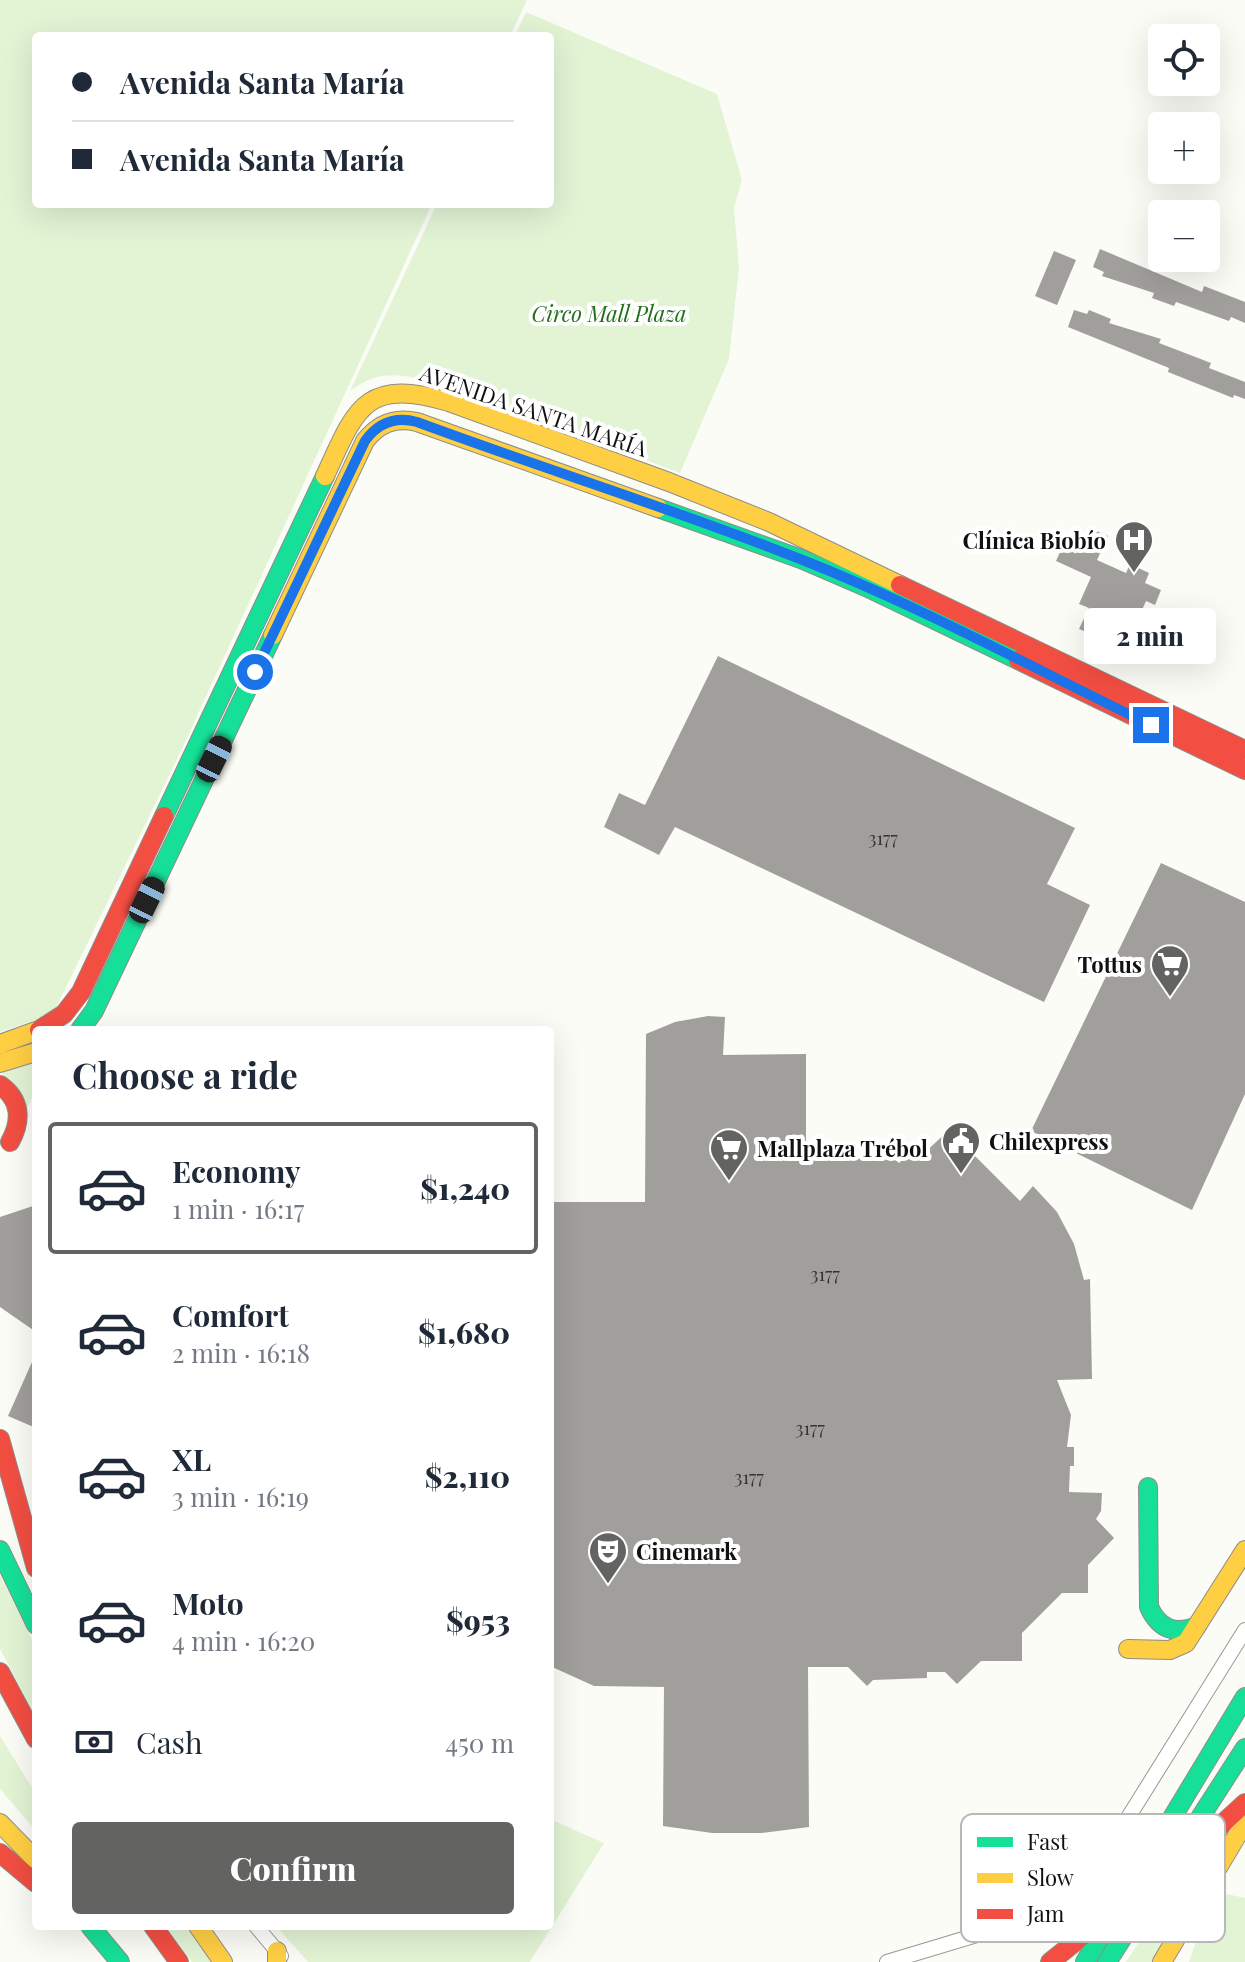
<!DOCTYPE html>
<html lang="en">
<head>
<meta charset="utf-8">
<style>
  :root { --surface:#fff; --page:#f2f2f3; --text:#1f2937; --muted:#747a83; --line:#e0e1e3; --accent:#636362 }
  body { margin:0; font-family:"Playfair Display",serif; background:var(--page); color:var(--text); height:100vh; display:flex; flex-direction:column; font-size:30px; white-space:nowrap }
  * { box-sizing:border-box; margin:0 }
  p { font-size:26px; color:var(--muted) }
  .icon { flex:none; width:44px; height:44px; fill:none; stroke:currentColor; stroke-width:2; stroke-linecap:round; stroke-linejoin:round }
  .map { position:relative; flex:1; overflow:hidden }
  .drawer { position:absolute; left:32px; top:1026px; width:522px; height:904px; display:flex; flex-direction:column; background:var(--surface); border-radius:8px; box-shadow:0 8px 32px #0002 }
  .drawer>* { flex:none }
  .banner { position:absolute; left:32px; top:32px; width:522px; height:176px; border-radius:8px; box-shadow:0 8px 32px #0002; display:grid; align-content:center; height:176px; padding:0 40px; background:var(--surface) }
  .controls { position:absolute; left:1148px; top:24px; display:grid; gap:16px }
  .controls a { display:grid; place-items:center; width:72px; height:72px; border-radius:8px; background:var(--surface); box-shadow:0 8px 32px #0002; font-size:40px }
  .end { position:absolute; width:36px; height:36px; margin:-18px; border:10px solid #1a73e8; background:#fff; box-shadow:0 0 0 4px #fff }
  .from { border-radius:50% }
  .bubble { position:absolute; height:56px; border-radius:8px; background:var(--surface); box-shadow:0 8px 32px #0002; font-size:26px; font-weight:800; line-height:56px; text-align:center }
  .car { position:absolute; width:24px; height:48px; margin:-24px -12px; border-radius:10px; box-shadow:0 0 6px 2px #0007; background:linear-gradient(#222 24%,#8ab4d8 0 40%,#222 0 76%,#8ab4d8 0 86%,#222 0) }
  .banner b { display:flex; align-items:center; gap:28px; height:76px; font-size:30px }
  .banner b+b { border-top:2px solid var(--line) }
  .banner i { width:20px; height:20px; background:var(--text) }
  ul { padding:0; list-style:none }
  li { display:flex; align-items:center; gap:24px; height:132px; margin:0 16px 12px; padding:0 24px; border:4px solid transparent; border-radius:8px }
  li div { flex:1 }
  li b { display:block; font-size:30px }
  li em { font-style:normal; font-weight:800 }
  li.active { border-color:var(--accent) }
  li>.icon { width:72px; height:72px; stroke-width:1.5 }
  h2 { padding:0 40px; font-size:36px; line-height:96px }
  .pay { display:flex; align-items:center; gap:20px; height:88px; padding:0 40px; font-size:30px }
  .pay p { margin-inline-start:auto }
  .cta { display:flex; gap:16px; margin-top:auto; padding:16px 40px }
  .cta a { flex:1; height:92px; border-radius:8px; background:var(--accent); color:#fff; font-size:32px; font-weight:800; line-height:92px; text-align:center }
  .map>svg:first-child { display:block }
  .green { fill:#e3f4d5 }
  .building { fill:#a09f9c }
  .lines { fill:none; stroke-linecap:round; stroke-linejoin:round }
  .street-casing { stroke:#979795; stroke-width:16 }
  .fast-casing { stroke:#8d8d8b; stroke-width:20 }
  .slow-casing { stroke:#8d8d8b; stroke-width:20 }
  .jam-casing { stroke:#8d8d8b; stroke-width:20 }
  .street { stroke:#fffffe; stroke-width:14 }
  .fast { stroke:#16e098; stroke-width:18 }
  .slow { stroke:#ffcf43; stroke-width:18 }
  .jam { stroke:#f24e42; stroke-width:18 }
  .route { stroke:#1a73e8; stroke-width:10 }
  .labels { text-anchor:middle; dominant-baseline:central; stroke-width:8; stroke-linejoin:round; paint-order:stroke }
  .number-label { font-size:18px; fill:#353434 }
  .park-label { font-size:22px; font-style:italic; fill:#207019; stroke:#fff }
  .street-label { font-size:22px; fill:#111; stroke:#fff }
  .poi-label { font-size:22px; font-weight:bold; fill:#111; stroke:#fff; text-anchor:start }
  .key { fill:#fff; stroke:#b8b8b8; stroke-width:2 }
  .key-label { font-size:22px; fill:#111 }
</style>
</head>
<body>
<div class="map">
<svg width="1245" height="1962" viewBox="0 0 1245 1962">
  <rect width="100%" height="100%" fill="#fcfcf7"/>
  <!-- green -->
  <path class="green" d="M0,0H527L510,36H36V204H432L181,751L53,1014L0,1032Z
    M526,12L717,94L742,180L734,208L739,268L729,359L680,473L436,382C401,375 381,368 350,391L437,204H550V36H515Z
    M36,1057V1088L27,1109L0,1070Z
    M0,1575L36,1648V1717L0,1649Z
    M0,1736L36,1794V1831L0,1789Z
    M550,1819L604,1843L530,1962H308L276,1926H550Z
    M1212,1841L1213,1855L1152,1962H1126L1173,1889Z
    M1213,1891L1245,1898V1962H1189Z
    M166,1926H187L211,1962H192Z"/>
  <!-- building -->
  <path class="building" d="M1100,249L1202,292L1204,286L1245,302V323L1231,317L1229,321L1176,302L1174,306L1152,298L1154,293L1102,276L1104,272L1093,267Z
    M1054,251L1076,260L1057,305L1035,296Z
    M1074,310L1087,314L1089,310L1111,319L1109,323L1161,339L1159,343L1211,363L1209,368L1245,382V399L1234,395L1233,398L1168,372L1169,368L1068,327Z
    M1089,528L1108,536L1097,560L1126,573L1130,564L1149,573L1145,583L1161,590L1155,605L1146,601L1121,657L1087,642L1091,634L1079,629L1089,608L1079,604L1091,577L1056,561L1065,541L1080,548Z
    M718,656L1075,828L1047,884L1090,905L1044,1002L675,827L659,855L604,827L619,793L645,805Z
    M1161,863L1245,902V1094L1192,1210L1031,1131Z
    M708,1016L725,1017L723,1055L806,1054V1159L894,1158L899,1163L913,1150L920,1157L949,1130L1020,1201L1033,1186L1057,1212L1074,1244L1084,1280L1090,1279L1092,1379L1057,1380L1071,1415L1067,1447H1074V1466H1070L1069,1492L1102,1493L1101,1511L1096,1519L1114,1538L1088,1565V1593H1062L1022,1633V1661H981L957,1684L945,1672H927V1678L873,1680L867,1686L848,1667H808L809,1827L761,1833H712L663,1826L664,1687L594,1686L550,1666V1202H645L646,1034L675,1022Z
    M36,1205V1332L0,1307V1217Z
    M36,1353V1428L8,1416Z"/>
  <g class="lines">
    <!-- street casing -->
    <g class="street-casing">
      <path id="street" d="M256,1926L281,1956
        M887,1962L1020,1922L1044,1911L1078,1884L1111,1845L1245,1630"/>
    </g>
    <!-- fast casing -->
    <g class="fast-casing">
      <path id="fast" d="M658,508L801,559L866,587L1018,660
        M164,816L325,476
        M80,1030L94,1011L273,635
        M1148,1487L1149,1607C1159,1629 1175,1635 1197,1626
        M0,1550L36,1625
        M90,1926L120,1962
        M1085,1962L1245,1697
        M1107,1962L1245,1748"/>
    </g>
    <!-- slow casing -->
    <g class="slow-casing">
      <path id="slow" d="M325,476C356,408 365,377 449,402L669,482L769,522L900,585
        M273,635L365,441C379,423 395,417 417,422L658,508
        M0,1044L36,1031
        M0,1063L36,1052
        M1128,1649L1170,1650L1186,1643L1245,1550
        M0,1823L36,1860
        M198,1926L223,1962
        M277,1951V1962
        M1162,1962L1245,1822"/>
    </g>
    <!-- jam casing -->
    <g class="jam-casing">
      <path id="jam" d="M900,585L1245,750
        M1018,660L1245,770
        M39,1030L64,1014L81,992L164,816
        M0,1085C21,1100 22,1120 10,1142
        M0,1439L36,1568
        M0,1672L36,1739
        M0,1853L36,1883
        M1184,1859L1245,1803
        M153,1926L179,1962
        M1050,1962L1100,1922"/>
    </g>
    <!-- street -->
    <use href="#street" class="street"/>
    <!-- fast -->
    <use href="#fast" class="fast"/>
    <!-- slow -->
    <use href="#slow" class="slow"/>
    <!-- jam -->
    <use href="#jam" class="jam"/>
  </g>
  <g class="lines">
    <!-- route -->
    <path class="route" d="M255,672L365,441C378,423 395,416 417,422C544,469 674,509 800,559C920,606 1035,669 1151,725"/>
  </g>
  <!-- icons -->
  <defs>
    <g id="hospital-pin" transform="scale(2)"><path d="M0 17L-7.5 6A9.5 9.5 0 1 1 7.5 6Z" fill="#636362" stroke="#fff"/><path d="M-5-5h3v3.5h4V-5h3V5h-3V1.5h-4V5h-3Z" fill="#fff"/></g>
    <g id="supermarket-pin" transform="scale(2)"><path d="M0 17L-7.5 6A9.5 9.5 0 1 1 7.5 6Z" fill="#636362" stroke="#fff"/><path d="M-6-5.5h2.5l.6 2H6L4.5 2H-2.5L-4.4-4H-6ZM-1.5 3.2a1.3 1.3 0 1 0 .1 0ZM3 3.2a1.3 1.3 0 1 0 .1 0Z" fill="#fff"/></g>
    <g id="civic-pin" transform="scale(2)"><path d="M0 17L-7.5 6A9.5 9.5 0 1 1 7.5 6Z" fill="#636362" stroke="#fff"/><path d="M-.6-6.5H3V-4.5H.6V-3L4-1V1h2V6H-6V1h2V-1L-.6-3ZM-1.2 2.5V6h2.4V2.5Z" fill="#fff"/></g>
    <g id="theatre-pin" transform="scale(2)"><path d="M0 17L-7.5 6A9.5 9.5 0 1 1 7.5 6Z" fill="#636362" stroke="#fff"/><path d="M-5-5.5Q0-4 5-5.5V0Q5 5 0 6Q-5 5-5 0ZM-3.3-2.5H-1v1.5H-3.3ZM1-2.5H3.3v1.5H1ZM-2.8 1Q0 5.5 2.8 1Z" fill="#fff"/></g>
  </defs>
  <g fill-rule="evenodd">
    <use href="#hospital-pin" x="1134" y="540"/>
    <use href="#supermarket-pin" x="1170" y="964"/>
    <use href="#civic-pin" x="961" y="1141"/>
    <use href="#supermarket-pin" x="729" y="1148"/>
    <use href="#theatre-pin" x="608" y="1551"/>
  </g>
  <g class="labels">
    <!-- number labels -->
    <g class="number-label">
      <text x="883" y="838">3177</text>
      <text x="825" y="1274">3177</text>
      <text x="810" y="1428">3177</text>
      <text x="749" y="1477">3177</text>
    </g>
    <!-- park labels -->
    <g class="park-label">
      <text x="609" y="313">Circo Mall Plaza</text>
    </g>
    <!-- street labels -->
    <g class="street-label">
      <text transform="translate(534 410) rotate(19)">AVENIDA SANTA MARÍA</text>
    </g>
    <!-- poi labels -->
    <g class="poi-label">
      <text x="1106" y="540" text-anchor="end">Clínica Biobío</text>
      <text x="1142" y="964" text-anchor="end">Tottus</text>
      <text x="989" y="1141">Chilexpress</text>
      <text x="757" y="1148">Mallplaza Trébol</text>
      <text x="636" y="1551">Cinemark</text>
    </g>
  </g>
  <!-- legend -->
  <rect x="961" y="1814" width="264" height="128" rx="12" class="key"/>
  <rect x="977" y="1837" width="36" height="10" fill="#16e098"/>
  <rect x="977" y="1873" width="36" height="10" fill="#ffcf43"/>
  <rect x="977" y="1909" width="36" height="10" fill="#f24e42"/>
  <g class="key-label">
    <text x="1027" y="1850">Fast</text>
    <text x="1027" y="1886">Slow</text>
    <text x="1027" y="1922">Jam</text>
  </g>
</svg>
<div class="controls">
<a><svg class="icon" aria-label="locate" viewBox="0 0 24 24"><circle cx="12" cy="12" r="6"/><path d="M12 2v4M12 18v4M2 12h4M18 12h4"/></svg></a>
<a>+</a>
<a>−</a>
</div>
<i class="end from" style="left:255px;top:672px"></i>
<i class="end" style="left:1151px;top:725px"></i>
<div class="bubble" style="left:1084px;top:608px;width:132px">2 min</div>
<i class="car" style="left:214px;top:759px;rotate:26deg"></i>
<i class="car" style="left:147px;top:900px;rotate:26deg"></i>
<div class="banner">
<b><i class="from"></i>Avenida Santa María</b>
<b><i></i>Avenida Santa María</b>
</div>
<section class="drawer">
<h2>Choose a ride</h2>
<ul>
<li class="active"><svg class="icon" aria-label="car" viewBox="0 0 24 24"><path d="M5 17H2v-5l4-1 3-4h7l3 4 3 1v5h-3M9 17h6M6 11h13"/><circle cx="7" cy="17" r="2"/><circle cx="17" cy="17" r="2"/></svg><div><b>Economy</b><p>1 min · 16:17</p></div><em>$1,240</em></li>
<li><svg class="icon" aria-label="car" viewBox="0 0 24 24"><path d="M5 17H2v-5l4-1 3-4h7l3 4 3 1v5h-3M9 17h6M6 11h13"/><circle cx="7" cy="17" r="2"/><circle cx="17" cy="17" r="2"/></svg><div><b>Comfort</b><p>2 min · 16:18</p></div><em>$1,680</em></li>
<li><svg class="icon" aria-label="car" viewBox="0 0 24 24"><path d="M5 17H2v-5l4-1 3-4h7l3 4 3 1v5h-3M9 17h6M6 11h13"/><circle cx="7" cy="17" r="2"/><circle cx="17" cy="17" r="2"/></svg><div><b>XL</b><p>3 min · 16:19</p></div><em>$2,110</em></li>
<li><svg class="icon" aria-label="car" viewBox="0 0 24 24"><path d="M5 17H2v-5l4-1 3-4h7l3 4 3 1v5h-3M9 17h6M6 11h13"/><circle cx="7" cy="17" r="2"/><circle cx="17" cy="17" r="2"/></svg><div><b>Moto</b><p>4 min · 16:20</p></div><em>$953</em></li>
</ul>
<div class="pay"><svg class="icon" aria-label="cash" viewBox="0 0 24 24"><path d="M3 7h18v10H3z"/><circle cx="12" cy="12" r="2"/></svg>Cash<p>450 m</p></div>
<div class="cta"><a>Confirm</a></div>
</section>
</div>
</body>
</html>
